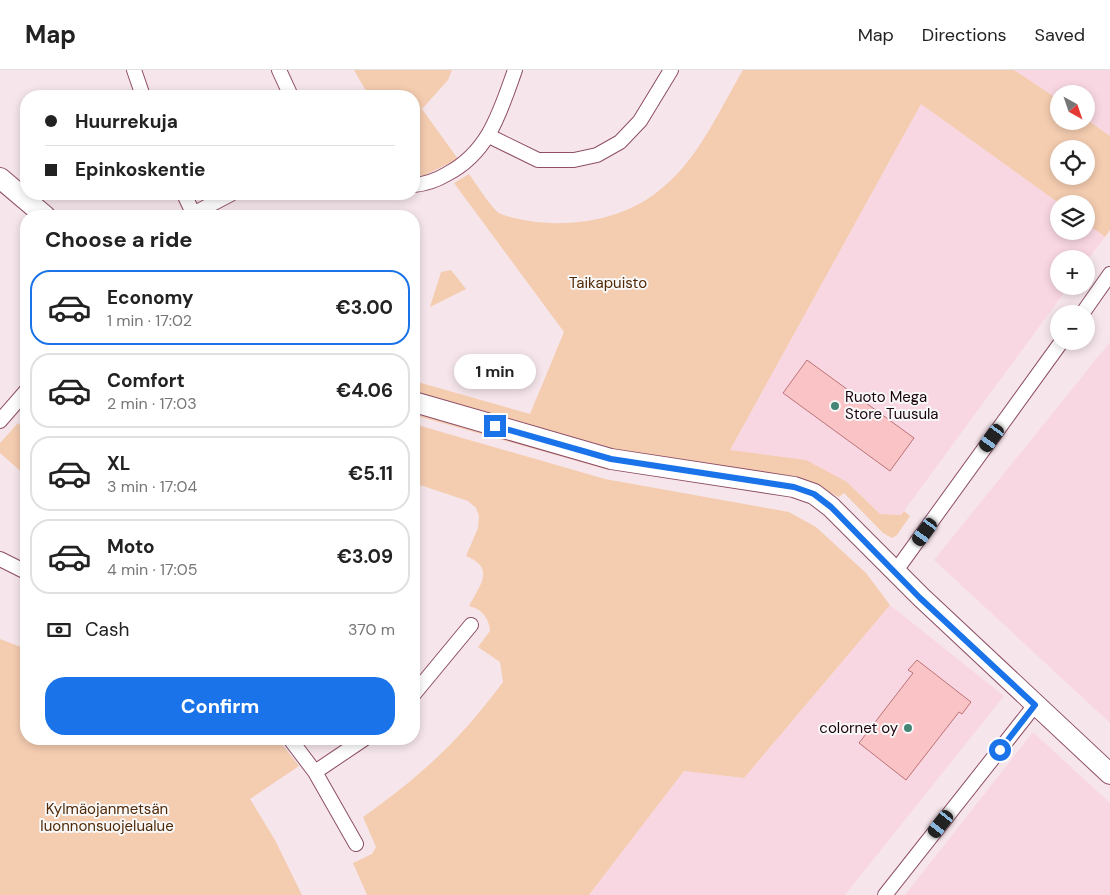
<!DOCTYPE html>
<html lang="en">
<head>
<meta charset="utf-8">
<style>
  :root { --surface:#fff; --page:#f6f6f6; --text:#222; --muted:#767676; --line:#e0e0e0; --accent:#1a73e8 }
  body { margin:0; font-family:"DM Sans",sans-serif; background:var(--page); color:var(--text); height:100vh; display:flex; flex-direction:column; font-size:19px; white-space:nowrap }
  * { box-sizing:border-box; margin:0 }
  p { font-size:16px; color:var(--muted) }
  .icon { flex:none; width:28px; height:28px; fill:none; stroke:currentColor; stroke-width:2; stroke-linecap:round; stroke-linejoin:round }
  .map { position:relative; flex:1; overflow:hidden }
  .details { position:absolute; left:20px; top:140px; width:400px; height:535px; display:flex; flex-direction:column; background:var(--surface); border-radius:20px; box-shadow:0 2px 8px #0003 }
  .details>* { flex:none }
  .hud { position:absolute; left:20px; top:20px; width:400px; height:110px; border-radius:20px; box-shadow:0 2px 8px #0003; display:grid; align-content:center; height:110px; padding:0 25px; background:var(--surface) }
  .needle { width:32px; rotate:140deg }
  .fabs { position:absolute; left:1050px; top:15px; display:grid; gap:10px }
  .fabs a { display:grid; place-items:center; width:45px; height:45px; border-radius:50%; background:var(--surface); box-shadow:0 2px 8px #0003; font-size:25px }
  .end { position:absolute; width:22px; height:22px; margin:-11px; border:6px solid #1a73e8; background:#fff; box-shadow:0 0 0 2px #fff }
  .from { border-radius:50% }
  .bubble { position:absolute; height:35px; border-radius:18px; background:var(--surface); box-shadow:0 2px 8px #0003; font-size:16px; font-weight:700; line-height:35px; text-align:center }
  .car { position:absolute; width:15px; height:30px; margin:-15px -8px; border-radius:6px; box-shadow:0 0 4px 1px #0007; background:linear-gradient(#222 24%,#8ab4d8 0 40%,#222 0 76%,#8ab4d8 0 86%,#222 0) }
  .hud b { display:flex; align-items:center; gap:18px; height:48px; font-size:19px }
  .hud b+b { border-top:1px solid var(--line) }
  .hud i { width:12px; height:12px; background:var(--text) }
  ul { padding:0; list-style:none }
  li { display:flex; align-items:center; gap:15px; height:75px; margin:0 10px 8px; padding:0 15px; border:2px solid var(--line); border-radius:20px }
  li div { flex:1 }
  li b { display:block; font-size:19px }
  li em { font-style:normal; font-weight:700 }
  li.current { border-color:var(--accent) }
  li>.icon { width:45px; height:45px; stroke-width:1.5 }
  h2 { padding:0 25px; font-size:22px; line-height:60px }
  .pay { display:flex; align-items:center; gap:12px; height:55px; padding:0 25px; font-size:19px }
  .pay p { margin-inline-start:auto }
  .action { display:flex; gap:10px; margin-top:auto; padding:10px 25px }
  .action a { flex:1; height:58px; border-radius:20px; background:var(--accent); color:#fff; font-size:20px; font-weight:700; line-height:58px; text-align:center }
  header { display:flex; align-items:center; gap:30px; box-sizing:border-box; height:70px; padding:0 25px; background:var(--surface); border-bottom:1px solid var(--line) }
  header strong { font-size:24px }
  nav { display:flex; gap:28px; margin-inline-start:auto; font-size:18px }
  .map>svg:first-child { display:block }
  .built { fill:#f9d7e2 }
  .green { fill:#f4ccb0; fill-rule:evenodd }
  .building { fill:#fac3c5; stroke:#bb7377 }
  .lines { fill:none; stroke-linecap:round; stroke-linejoin:round }
  .street-casing { stroke:#8e4e67; stroke-width:16 }
  .secondary-casing { stroke:#8e4e67; stroke-width:22 }
  .street { stroke:#fff; stroke-width:14 }
  .secondary { stroke:#fff; stroke-width:20 }
  .route { stroke:#1a73e8; stroke-width:6 }
  .poi-dot { fill:#448576; stroke:#f8f8f8; stroke-width:2 }
  .labels { text-anchor:middle; dominant-baseline:central; stroke-width:4; stroke-linejoin:round; paint-order:stroke }
  .park-label { font-size:15px; fill:#512906; stroke:#f8f8f8 }
  .poi-label { font-size:15px; fill:#1c040e; stroke:#f8f8f8; text-anchor:start }
</style>
</head>
<body>
<header>
<strong>Map</strong>
<nav><a>Map</a><a>Directions</a><a>Saved</a></nav>
</header>
<div class="map">
<svg width="1110" height="825" viewBox="0 0 1110 825">
  <rect width="100%" height="100%" fill="#f6e6eb"/>
  <!-- built -->
  <path class="built" d="M1014,0H1110V66L1086,49V24H1059V30Z
    M921,34L1060,134L1059,161H1086V153L1105,167L1086,192V189H1059V216H1069L901,445L880,444L847,412L730,380Z
    M1110,272V653L934,490Z
    M890,535L1004,626L845,825H589L684,701L744,708Z
    M1033,662L1110,733V825H905Z"/>
  <!-- green -->
  <path class="green" d="M354,0H452L448,10L422,39L458,89L425,105L414,107V89L419,85L418,80L414,77V26H369Z
    M743,0H1014L1059,30V51H1086V49L1110,66V160L1105,167L1086,153V134H1060L921,34L730,380L806,390L847,412L880,444L901,445L904,441L910,446L897,465L892,468L883,463L844,423L839,427L807,412L613,382L414,325V311L530,344L564,262L454,113L469,104C475,112 492,139 499,143C509,148 525,150 536,152C585,157 634,146 670,111C702,81 721,37 743,0ZM1059,79H1086V106H1059Z
    M451,200L466,219L430,237L441,202Z
    M414,339L791,423L790,427L605,399L414,345Z
    M18,353L26,360V406L0,383V373Z
    M414,354L605,409L789,442L816,457L866,503L890,535L744,708L684,701L589,825H367L353,793L372,784L376,777L363,747C421,706 461,669 503,612L500,592L478,577L490,561C489,548 482,539 469,536C480,515 496,498 466,486L478,458L479,446L476,438L468,431L414,413Z
    M0,569L26,579V669H278L299,696L250,729L275,770L302,825H0Z"/>
  <!-- building -->
  <path class="building" d="M807,290L914,368L890,401L783,323Z
    M917,590L971,632L962,644L959,642L906,710L859,673L913,603L908,600Z"/>
  <g class="lines">
    <!-- street casing -->
    <g class="street-casing">
      <path id="street" d="M134,0L143,26
        M279,0L291,26
        M489,66L538,90H574L597,85L620,72L640,51L671,0
        M414,115C425,114 437,110 447,104C489,82 500,42 515,0
        M184,124L193,143
        M189,146L231,124
        M1082,244L1110,204
        M0,351L26,321
        M0,489L26,502
        M895,502L1062,271
        M414,624L471,555
        M290,669L315,702L356,774
        M315,702L364,669
        M885,825L1035,635"/>
    </g>
    <!-- secondary casing -->
    <g class="secondary-casing">
      <path id="secondary" d="M0,108L45,146
        M414,332L611,389L794,417L814,424L831,437L921,527L1110,704"/>
    </g>
    <!-- street -->
    <use href="#street" class="street"/>
    <!-- secondary -->
    <use href="#secondary" class="secondary"/>
  </g>
  <g class="lines">
    <!-- route -->
    <path class="route" d="M495,356L611,389L794,417L814,424L831,437L920,528L1035,635L1000,680"/>
  </g>
  <!-- markers -->
  <g class="poi-dot">
    <circle cx="835" cy="336" r="5"/>
    <circle cx="908" cy="658" r="5"/>
  </g>
  <g class="labels">
    <!-- park labels -->
    <g class="park-label">
      <text x="608" y="213">Taikapuisto</text>
      <text x="107" y="739">Kylmäojanmetsän<tspan x="107" dy="17">luonnonsuojelualue</tspan></text>
    </g>
    <!-- poi labels -->
    <g class="poi-label">
      <text x="845" y="327">Ruoto Mega<tspan x="845" dy="17">Store Tuusula</tspan></text>
      <text x="898" y="658" text-anchor="end">colornet oy</text>
    </g>
  </g>
</svg>
<div class="fabs">
<a><svg class="needle" viewBox="-14 -14 28 28"><path d="M0-13l5 13h-10z" fill="#e53935"/><path d="M0 13l5-13h-10z" fill="#767676"/></svg></a>
<a><svg class="icon" aria-label="locate" viewBox="0 0 24 24"><circle cx="12" cy="12" r="6"/><path d="M12 2v4M12 18v4M2 12h4M18 12h4"/></svg></a>
<a><svg class="icon" aria-label="layers" viewBox="0 0 24 24"><path d="M12 4l9 5-9 5-9-5zM3 14l9 5 9-5"/></svg></a>
<a>+</a>
<a>−</a>
</div>
<i class="end from" style="left:1000px;top:680px"></i>
<i class="end" style="left:495px;top:356px"></i>
<div class="bubble" style="left:454px;top:284px;width:82px">1 min</div>
<i class="car" style="left:992px;top:368px;rotate:216deg"></i>
<i class="car" style="left:925px;top:462px;rotate:216deg"></i>
<i class="car" style="left:941px;top:754px;rotate:218deg"></i>
<div class="hud">
<b><i class="from"></i>Huurrekuja</b>
<b><i></i>Epinkoskentie</b>
</div>
<section class="details">
<h2>Choose a ride</h2>
<ul>
<li class="current"><svg class="icon" aria-label="car" viewBox="0 0 24 24"><path d="M5 17H2v-5l4-1 3-4h7l3 4 3 1v5h-3M9 17h6M6 11h13"/><circle cx="7" cy="17" r="2"/><circle cx="17" cy="17" r="2"/></svg><div><b>Economy</b><p>1 min · 17:02</p></div><em>€3.00</em></li>
<li><svg class="icon" aria-label="car" viewBox="0 0 24 24"><path d="M5 17H2v-5l4-1 3-4h7l3 4 3 1v5h-3M9 17h6M6 11h13"/><circle cx="7" cy="17" r="2"/><circle cx="17" cy="17" r="2"/></svg><div><b>Comfort</b><p>2 min · 17:03</p></div><em>€4.06</em></li>
<li><svg class="icon" aria-label="car" viewBox="0 0 24 24"><path d="M5 17H2v-5l4-1 3-4h7l3 4 3 1v5h-3M9 17h6M6 11h13"/><circle cx="7" cy="17" r="2"/><circle cx="17" cy="17" r="2"/></svg><div><b>XL</b><p>3 min · 17:04</p></div><em>€5.11</em></li>
<li><svg class="icon" aria-label="car" viewBox="0 0 24 24"><path d="M5 17H2v-5l4-1 3-4h7l3 4 3 1v5h-3M9 17h6M6 11h13"/><circle cx="7" cy="17" r="2"/><circle cx="17" cy="17" r="2"/></svg><div><b>Moto</b><p>4 min · 17:05</p></div><em>€3.09</em></li>
</ul>
<div class="pay"><svg class="icon" aria-label="cash" viewBox="0 0 24 24"><path d="M3 7h18v10H3z"/><circle cx="12" cy="12" r="2"/></svg>Cash<p>370 m</p></div>
<div class="action"><a>Confirm</a></div>
</section>
</div>
</body>
</html>
